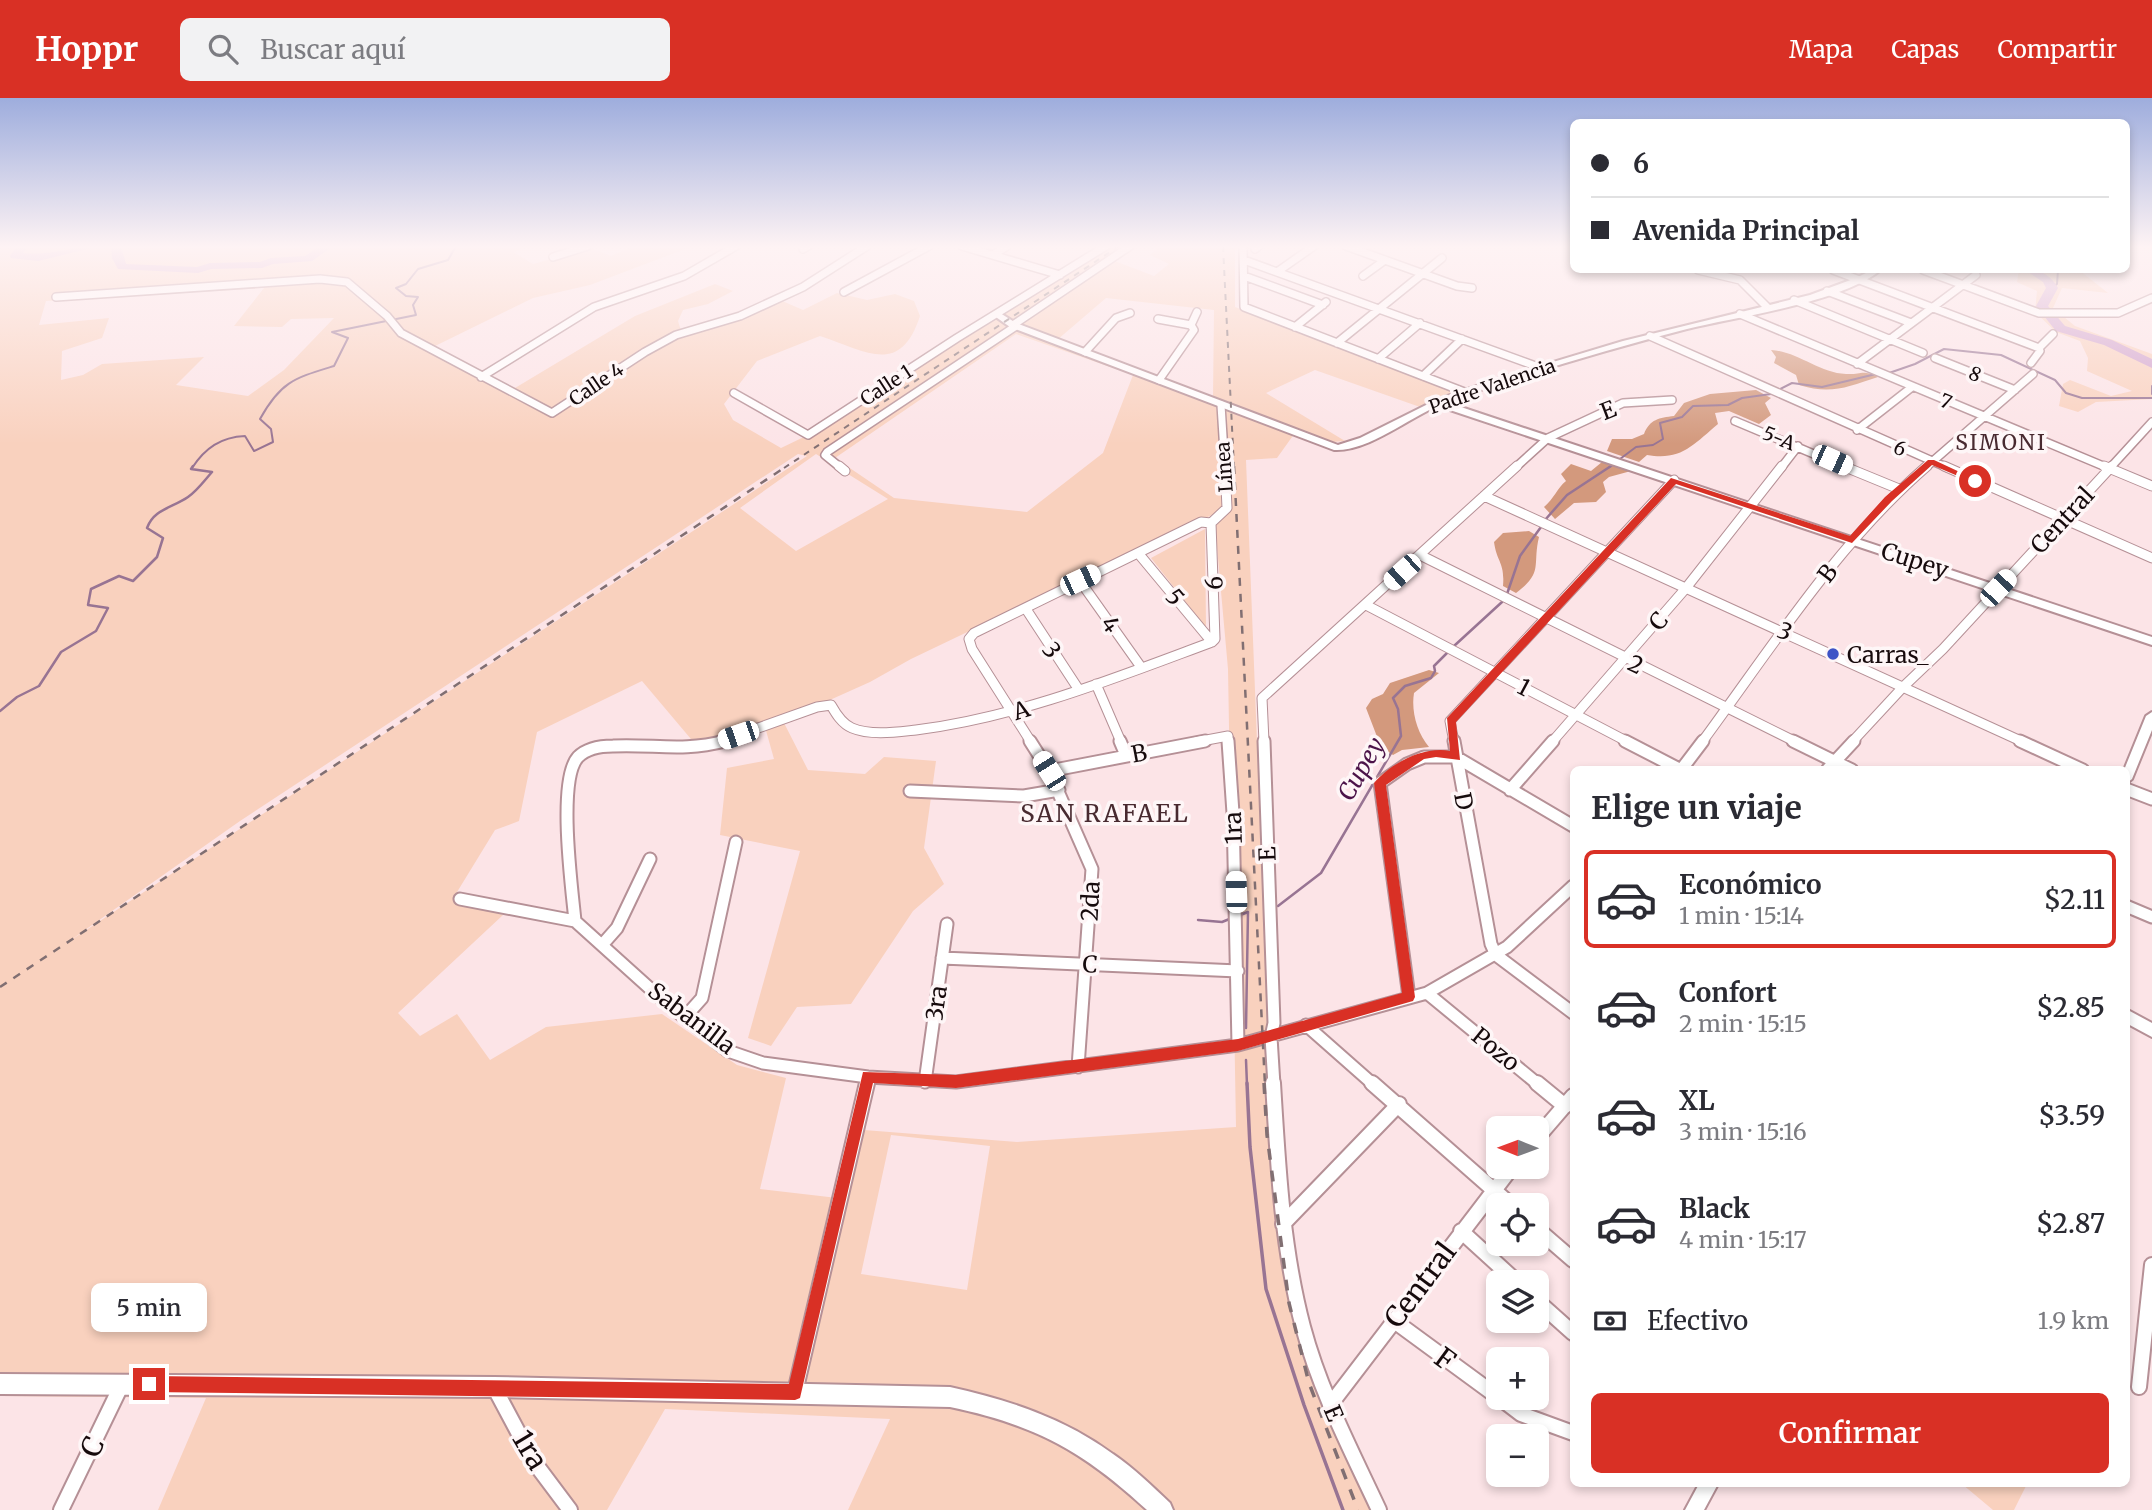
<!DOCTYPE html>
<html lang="es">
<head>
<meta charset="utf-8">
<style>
  :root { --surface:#fff; --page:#f2f2f3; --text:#2b2b33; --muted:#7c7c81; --line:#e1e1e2; --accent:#d93025 }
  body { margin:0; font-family:Merriweather,serif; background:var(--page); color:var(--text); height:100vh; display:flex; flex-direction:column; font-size:26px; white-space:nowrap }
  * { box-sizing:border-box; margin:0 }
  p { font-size:23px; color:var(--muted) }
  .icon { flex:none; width:38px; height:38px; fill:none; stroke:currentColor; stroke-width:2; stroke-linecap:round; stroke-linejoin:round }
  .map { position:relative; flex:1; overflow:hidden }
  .drawer { position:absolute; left:1570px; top:668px; width:560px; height:721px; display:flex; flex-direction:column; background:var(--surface); border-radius:10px; box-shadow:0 4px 10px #0003 }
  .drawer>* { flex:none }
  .banner { position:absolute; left:1570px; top:21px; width:560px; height:154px; border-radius:10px; box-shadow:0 4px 10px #0003; display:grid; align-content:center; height:154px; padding:0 21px; background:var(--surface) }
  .needle { width:46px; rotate:271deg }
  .tools { position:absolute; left:1486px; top:1018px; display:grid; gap:14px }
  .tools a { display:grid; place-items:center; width:63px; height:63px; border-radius:10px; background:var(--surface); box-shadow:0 4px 10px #0003; font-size:35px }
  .end { position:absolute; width:32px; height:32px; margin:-16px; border:9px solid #d93025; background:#fff; box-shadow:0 0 0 4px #fff }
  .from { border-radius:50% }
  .bubble { position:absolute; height:49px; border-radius:10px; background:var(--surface); box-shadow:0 4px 10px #0003; font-size:23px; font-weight:600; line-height:49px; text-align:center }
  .car { position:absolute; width:21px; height:42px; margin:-21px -10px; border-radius:9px; box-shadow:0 0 5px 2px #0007; background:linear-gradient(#fff 24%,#345 0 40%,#fff 0 76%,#345 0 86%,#fff 0) }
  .banner b { display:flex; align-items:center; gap:24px; height:66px; font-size:26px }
  .banner b+b { border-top:2px solid var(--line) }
  .banner i { width:18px; height:18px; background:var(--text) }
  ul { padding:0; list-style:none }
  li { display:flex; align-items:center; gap:21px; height:98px; margin:0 14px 10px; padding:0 7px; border:4px solid transparent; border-radius:10px }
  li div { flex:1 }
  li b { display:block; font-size:26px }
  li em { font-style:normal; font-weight:600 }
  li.active { border-color:var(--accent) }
  li>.icon { width:63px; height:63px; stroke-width:1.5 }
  h2 { padding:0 21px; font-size:32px; line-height:84px }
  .pay { display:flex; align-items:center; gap:18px; height:77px; padding:0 21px; font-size:26px }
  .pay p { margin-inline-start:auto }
  .cta { display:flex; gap:14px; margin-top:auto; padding:14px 21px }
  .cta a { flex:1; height:80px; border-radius:10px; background:var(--accent); color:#fff; font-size:28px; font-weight:600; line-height:80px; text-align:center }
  header { display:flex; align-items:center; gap:42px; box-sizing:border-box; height:98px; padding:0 35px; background:var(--accent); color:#fff }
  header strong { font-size:33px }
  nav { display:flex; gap:38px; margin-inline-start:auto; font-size:24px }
  .search { width:490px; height:63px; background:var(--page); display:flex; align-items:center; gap:18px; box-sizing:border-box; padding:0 24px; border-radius:10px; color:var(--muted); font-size:26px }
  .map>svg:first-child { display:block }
  .green { fill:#f9d1be; fill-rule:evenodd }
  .forest { fill:#d3997d }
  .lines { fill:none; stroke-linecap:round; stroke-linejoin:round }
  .stream-far2 { stroke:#987493; stroke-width:2 }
  .stream-far1 { stroke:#987493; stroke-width:2.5 }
  .stream { stroke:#987493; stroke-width:3.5 }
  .river { fill:#d0a2cd; fill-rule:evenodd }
  .minor-far3-casing { stroke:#b59096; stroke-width:10 }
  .minor-far2-casing { stroke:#b59096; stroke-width:11 }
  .minor-far1-casing { stroke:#b59096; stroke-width:15 }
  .minor-casing { stroke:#b59096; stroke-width:18 }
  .tertiary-casing { stroke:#b59096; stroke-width:4 }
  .secondary-casing { stroke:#b59096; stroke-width:4 }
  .minor-far3 { stroke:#fff; stroke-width:7 }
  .minor-far2 { stroke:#fff; stroke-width:9 }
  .minor-far1 { stroke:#fff; stroke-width:11 }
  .minor { stroke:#fff; stroke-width:14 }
  .tertiary { fill:#fff; fill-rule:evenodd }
  .secondary { fill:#fff; fill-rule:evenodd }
  .rail-far2 { stroke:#816f72; stroke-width:2; stroke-dasharray:6 6; stroke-linecap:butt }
  .rail-far1 { stroke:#816f72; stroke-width:2.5; stroke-dasharray:8 8; stroke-linecap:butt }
  .rail { stroke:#816f72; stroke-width:3.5; stroke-dasharray:11 11; stroke-linecap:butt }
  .route { fill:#d93025 }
  .poi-dot { fill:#3d53c6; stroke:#fef6f7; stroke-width:2.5 }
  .labels { text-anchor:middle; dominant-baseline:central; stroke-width:7; stroke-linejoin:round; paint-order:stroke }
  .far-street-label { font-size:19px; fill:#160a0c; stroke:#fef6f7 }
  .far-neighbourhood-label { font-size:21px; letter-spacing:2px; fill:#482a30; stroke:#fef6f7 }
  .street-label { font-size:23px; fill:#160a0c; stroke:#fef6f7 }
  .poi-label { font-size:23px; fill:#160a0c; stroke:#fef6f7; text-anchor:start }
  .water-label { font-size:24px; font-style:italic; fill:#4b1349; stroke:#fef6f7 }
  .neighbourhood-label { font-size:24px; letter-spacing:2px; fill:#482a30; stroke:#fef6f7 }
  .near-street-label { font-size:28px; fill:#160a0c; stroke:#fef6f7 }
</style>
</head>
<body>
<header>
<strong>Hoppr</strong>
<div class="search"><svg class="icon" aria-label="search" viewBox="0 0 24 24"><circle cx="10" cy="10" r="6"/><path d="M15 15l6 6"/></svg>Buscar aquí</div>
<nav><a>Mapa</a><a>Capas</a><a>Compartir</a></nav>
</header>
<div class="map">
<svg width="2152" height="1412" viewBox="0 0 2152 1412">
  <rect width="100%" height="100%" fill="#fce4e7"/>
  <!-- green -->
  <path class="green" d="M0,148H530L513,154L533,166L592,150L611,158L634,148H693L590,187L533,200L431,250L473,276L510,293L635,218L715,186L733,193L708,206L683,212L678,223L682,236L647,249L549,314L555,318L651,253L679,240L724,227L723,224L780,202L803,212L837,195L867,202L895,196L914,203L920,218C900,279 866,253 820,238L757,263L724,306L733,322L781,350L808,337L957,240L1106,148H1130L1112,162L1154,178L1169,166L1150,157L1161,148H1235V209L1459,294L1420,309L1315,272L1266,295L1345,343L1332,344L1297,332L1277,360L1246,362L1268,926L1287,1114L1303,1218L1377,1412H848L890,1321L665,1311L607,1412H158L206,1300L0,1298ZM264,190L234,228L282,229L291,221L334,220L284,272L248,298L176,287L204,259L102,266L83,277L61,282L62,253L102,240L109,220L39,227L46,203ZM1106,200L1214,212L1213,300L1057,242ZM1016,236L1133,277L1103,355L1027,414L894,400L835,360ZM798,356L807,358L68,844L240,723ZM816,356L888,401L796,453L740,410ZM1214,416L1228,571L1236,1029L1017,1044L864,1032L846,1101L760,1091L786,980L737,967L662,916L546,929L490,962L457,916L420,938L398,915L503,817L454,799L495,732L519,723L537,634L642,583L696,647L765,629L774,661L727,670L720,737L800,753L748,940L771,948L797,909L851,906L913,813L944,786L924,750L936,663L884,659L865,676L808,672L783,623L870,584L911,561ZM891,1037L990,1048L967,1192L861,1176Z
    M2019,172H2079L2108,195L2062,190L2053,210L2075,228L2152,256V301L2096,304L2078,314L2059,308L2063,286L2070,282L2111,298L2132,293L2087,273L2088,260L2080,243L2056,234L2035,214L2037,193L2017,184Z
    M1205,431L1206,530L1151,460Z
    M1962,1386H2027L2014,1412H1993Z"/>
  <!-- forest -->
  <path class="forest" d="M1771,252C1797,253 1819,275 1846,276C1861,277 1862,271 1878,279C1847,289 1831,297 1799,287L1796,277L1774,265L1776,259Z
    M1756,292L1771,300L1765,305L1771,317L1759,326L1729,313L1715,315L1718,326C1693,347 1681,363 1647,357L1639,364L1607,353L1612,341H1632L1644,336C1650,321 1659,320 1674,318L1684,305L1710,296Z
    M1602,364L1631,373L1609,379L1603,384L1606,394L1596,404L1574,405L1555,421L1544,409C1554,401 1557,390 1566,383L1561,376L1571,366L1591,373Z
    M1529,433L1539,439C1532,468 1544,474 1516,495L1503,488C1505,464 1497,465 1494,444L1503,435Z
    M1429,572L1439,575L1414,595C1411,613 1417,635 1429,649L1402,652L1393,657L1381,649L1366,610L1372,601L1383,596L1390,585Z"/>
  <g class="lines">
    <!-- stream-far2 -->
    <path class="stream-far2" d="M2052,190L2057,186L2058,172
      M1889,275L1915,266L1944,251L2001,257L2055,282L2066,295L2082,300H2152
      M2152,288V296
      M1778,292L1792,285L1822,289L1876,276
      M1620,361L1636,349L1653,347L1663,341L1660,325L1682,319L1693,308L1728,307L1742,300L1771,296
      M192,370C205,350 221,339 245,338L254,353L273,344L271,331L260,321C281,283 295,280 334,268L348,240L332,234L416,217L413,207L418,199L406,198L396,190L406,186L418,171L448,162L456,148
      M1608,370L1614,366"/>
    <!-- stream-far1 -->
    <path class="stream-far1" d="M1545,422L1567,397L1611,368
      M1507,496L1520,458L1541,429
      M1454,548L1502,504
      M0,613L17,599L39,588L61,554L96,533L108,510L88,507L91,491L119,478L133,483L157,459L163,440L147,430C154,411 172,410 188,399C197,393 204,383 212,374L191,371L193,368
      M1278,808L1321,775L1401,638L1398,611L1393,600L1405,588L1431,580L1435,573L1434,568L1448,554
      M1238,818L1248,814L1246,930
      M1198,822L1222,824L1232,820
      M1246,962L1247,987"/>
    <!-- stream -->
    <path class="stream" d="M1247,985L1250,1049L1266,1191L1304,1307L1343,1412"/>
    <!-- river -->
    <path class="river" d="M17,148H28L23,155C49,158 74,148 100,148L38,163L11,160L10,158Z
      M111,148H121L126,166L197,169L210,165L260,164L271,160L305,158L320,148H333L312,163L273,166L262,170L211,171L198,175L118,171L112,160Z
      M2025,172C2040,172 2050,176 2058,190L2048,208L2065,228L2112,242L2152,261V270L2104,247L2056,233L2036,208L2046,190L2043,184Z"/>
    <!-- minor-far3 casing -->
    <g class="minor-far3-casing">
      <path id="minor-far3" d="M962,148L1060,177
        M1243,148L1244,209L1467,295
        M1346,148L1457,188L1472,190
        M803,151L808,148
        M1255,151L1259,148
        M993,157L1007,148
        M553,159L588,148
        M1244,162L1541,270
        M1698,172L1740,182L1767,209
        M1833,172L2039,250
        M1923,172L2039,215H2118L2152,200
        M1277,174L1314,148
        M1244,178L1323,207
        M1363,178L1385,162
        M1827,193L1911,225
        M844,194L929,148
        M56,199L320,181L347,184L387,218L401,235L552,315L645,254L676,237L740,218L803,189L867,148
        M1794,202L1923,255
        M1740,216L2108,370
        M1158,221L1191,227
        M1013,227L1130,148
        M1295,229L1326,204
        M1650,238L1948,370
        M1337,245L1442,160
        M1085,254L1116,220L1130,215
        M1935,260L2015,292
        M1378,261L1420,225
        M2031,265L2040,253L2039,250L2053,236
        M1857,266L1976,177
        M1423,278L1462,241
        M481,279L594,209L684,178L736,148
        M1159,282L1194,232L1191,227L1197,214
        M734,295L808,337L957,240L1106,148
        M1221,307L1225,370
        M1735,323L1847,370
        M1857,332L1912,289
        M841,370L825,357L827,354L1016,228
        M1515,370L1548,340L1623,305L1672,302
        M1781,370L1798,348
        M1925,370L2033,276
        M2110,370L2152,324"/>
    </g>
    <!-- minor-far2 casing -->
    <g class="minor-far2-casing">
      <path id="minor-far2" d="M839,368L845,373
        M1843,368L1899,391
        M1944,368L2152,460
        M2104,368L2152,388
        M1484,398L2023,644
        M1211,425L1227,410L1225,368
        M1211,425L1215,541L1212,544
        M1138,455L1212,544
        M1420,457L1796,644
        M1080,483L1141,569
        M1366,507L1628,644
        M1026,511L1079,592
        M1096,586L1121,644
        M719,644L817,609L831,607C836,616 842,626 852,630C871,638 897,634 916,632C1019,619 1115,580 1212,544
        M1031,644L972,551L969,541L974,535L1201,424L1211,425
        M1196,644L1228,638V644
        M1264,644L1262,600L1517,368
        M1454,644L1450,623L1674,382
        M1552,644L1686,490L1782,368
        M1702,644C1772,549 1837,446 1927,368
        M1852,644L1903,589L1943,551L2112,368"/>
    </g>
    <!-- minor-far1 casing -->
    <g class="minor-far1-casing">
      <path id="minor-far1" d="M1030,643L1049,673L1092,771L1078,969
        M1120,643L1126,657
        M1228,643L1233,715L1238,947
        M1264,643L1274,925L1271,939L1274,987
        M1454,643L1491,846L1496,857L1573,915
        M1625,643L1681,672
        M1793,643L1852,672
        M2020,643L2083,672
        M1681,672L1703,643
        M1827,672L1854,643
        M1049,673L1205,643
        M2126,691L2152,701
        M1510,692L1553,643
        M910,693L1024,698L1059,692
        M460,801L575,823L666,905L728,953L763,965L868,979L956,984L1238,947L1427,895L1507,849L1573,788
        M2126,808L2152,819
        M575,823C572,791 557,682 578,659C587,650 602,648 613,648C654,646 683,654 725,643
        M602,847L617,830L650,761
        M942,860L1238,873
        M1427,895L1539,987
        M1409,899L1380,685L1407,666L1424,659H1456L1573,728
        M686,918L702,900L736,744
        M1306,927L1374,987
        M925,984L947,826
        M866,987L868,979"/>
    </g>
    <!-- minor casing -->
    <g class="minor-casing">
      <path id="minor" d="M1273,985C1278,1067 1282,1150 1303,1229C1320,1293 1351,1352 1379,1412
        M1372,985L1512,1108
        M1537,985L1565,1008
        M1536,1041L1573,998
        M1283,1126L1399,1006
        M1536,1130L1573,1162
        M1461,1133L1518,1185
        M1536,1202L1573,1235
        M1393,1222L1498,1299
        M494,1289L534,1364L570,1412
        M2139,1289L2152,1167
        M795,1294L867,985
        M1500,1300L1521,1316L1573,1335
        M1330,1307L1512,1069
        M61,1412L122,1286"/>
    </g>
    <!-- tertiary casing -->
    <g class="tertiary-casing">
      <path id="tertiary" d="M1872,172H1881C1840,205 1740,218 1687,231C1606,252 1525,276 1446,304L2152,539V547L1438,308C1407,321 1367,354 1334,352L1010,229L993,217L1000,215L1016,225L1338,347L1360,340L1436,302L1497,281L1623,243L1810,197L1856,180Z
        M2152,614V632L2132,681L2126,686V672H2124L2146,618Z
        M2126,911L2152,925V939L2126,925Z
        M1699,1386H1718L1704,1412H1685Z"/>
    </g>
    <!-- secondary casing -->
    <g class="secondary-casing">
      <path id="secondary" d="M0,1276L494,1279L950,1289C1009,1302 1064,1320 1113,1356C1134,1370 1152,1388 1170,1405L1173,1412H1147C1083,1353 1036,1327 950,1309L494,1299L0,1296Z"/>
    </g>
    <!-- minor-far3 -->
    <use href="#minor-far3" class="minor-far3"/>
    <!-- minor-far2 -->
    <use href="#minor-far2" class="minor-far2"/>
    <!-- minor-far1 -->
    <use href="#minor-far1" class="minor-far1"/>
    <!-- minor -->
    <use href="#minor" class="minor"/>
    <!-- tertiary -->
    <use href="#tertiary" class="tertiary"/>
    <!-- secondary -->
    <use href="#secondary" class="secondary"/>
    <!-- rail-far2 -->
    <path class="rail-far2" d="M1223,148L1234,370
      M784,370L1119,148"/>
    <!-- rail-far1 -->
    <path class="rail-far1" d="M1234,368L1265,987
      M0,889L787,368"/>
    <!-- rail -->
    <path class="rail" d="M1264,985L1267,1037L1289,1205L1309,1285L1358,1412"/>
  </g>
  <!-- sky -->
  <linearGradient id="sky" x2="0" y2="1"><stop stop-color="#9eaddd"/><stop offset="0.43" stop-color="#fef3f4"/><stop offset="1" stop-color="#fef3f4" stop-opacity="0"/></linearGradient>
  <rect width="2152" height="346" fill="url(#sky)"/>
  <!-- route -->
  <path class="route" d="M1928,362H1934L1979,383L1972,384L1932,367L1892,403L1852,445L1676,386L1456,624L1460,662L1436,659L1424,661L1386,687L1415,899L1413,903L1238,953L956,990L873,985L800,1300L795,1302L149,1294L143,1292L141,1286L143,1281L149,1278L789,1286L863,974L956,977L1238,941L1402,895L1374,685C1391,665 1424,648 1450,653L1447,620L1671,380L1850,438L1885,399Z"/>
  <!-- markers -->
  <circle class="poi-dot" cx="1833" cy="556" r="7"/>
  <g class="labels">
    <!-- far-street labels -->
    <g class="far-street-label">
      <text transform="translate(1975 276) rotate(22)">8</text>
      <text transform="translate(596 286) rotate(-34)">Calle 4</text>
      <text transform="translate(886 287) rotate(-33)">Calle 1</text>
      <text transform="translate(1492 288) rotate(-19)">Padre Valencia</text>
      <text transform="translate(1946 303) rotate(22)">7</text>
      <text transform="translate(1779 340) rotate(22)">5-A</text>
      <text transform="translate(1900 350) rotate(23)">6</text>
      <text transform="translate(1224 369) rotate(-94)">Línea</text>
    </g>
    <!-- far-neighbourhood labels -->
    <g class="far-neighbourhood-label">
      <text x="2001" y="344">SIMONI</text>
    </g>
    <!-- street labels -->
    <g class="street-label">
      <text transform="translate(1608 312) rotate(-21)">E</text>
      <text transform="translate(2062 422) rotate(-47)">Central</text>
      <text transform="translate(1915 462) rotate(18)">Cupey</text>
      <text transform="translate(1827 475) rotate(-53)">B</text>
      <text transform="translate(1214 485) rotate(-91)">6</text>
      <text transform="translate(1175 499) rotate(50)">5</text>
      <text transform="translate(1658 523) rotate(-49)">C</text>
      <text transform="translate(1111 526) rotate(55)">4</text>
      <text transform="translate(1785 533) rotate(25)">3</text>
      <text transform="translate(1052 552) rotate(56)">3</text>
      <text transform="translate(1636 566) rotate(26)">2</text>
      <text transform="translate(1524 589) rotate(28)">1</text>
      <text transform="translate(1021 612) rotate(-18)">A</text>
      <text transform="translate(1139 655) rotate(-11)">B</text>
      <text transform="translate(1464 703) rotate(79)">D</text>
      <text transform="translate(1233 730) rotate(-92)">1ra</text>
      <text transform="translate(1267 756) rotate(-92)">E</text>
      <text transform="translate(1090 803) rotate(-87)">2da</text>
      <text transform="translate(1090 866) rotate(3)">C</text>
      <text transform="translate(936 905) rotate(-82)">3ra</text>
      <text transform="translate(692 920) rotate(37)">Sabanilla</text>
      <text transform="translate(1496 951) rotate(39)">Pozo</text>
      <text transform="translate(1334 1315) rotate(67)">E</text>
    </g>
    <!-- poi labels -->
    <g class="poi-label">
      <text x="1847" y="556">Carras_</text>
    </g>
    <!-- water labels -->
    <g class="water-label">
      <text transform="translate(1361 671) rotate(-60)">Cupey</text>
    </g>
    <!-- neighbourhood labels -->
    <g class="neighbourhood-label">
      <text x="1105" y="715">SAN RAFAEL</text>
    </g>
    <!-- near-street labels -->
    <g class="near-street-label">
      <text transform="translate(1420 1187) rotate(-53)">Central</text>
      <text transform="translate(1445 1261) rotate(36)">F</text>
      <text transform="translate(92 1349) rotate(-64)">C</text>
      <text transform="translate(530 1352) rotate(59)">1ra</text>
    </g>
  </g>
</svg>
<div class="tools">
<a><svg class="needle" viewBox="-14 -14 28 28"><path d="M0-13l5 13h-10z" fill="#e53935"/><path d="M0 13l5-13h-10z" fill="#7c7c81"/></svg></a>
<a><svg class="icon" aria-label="locate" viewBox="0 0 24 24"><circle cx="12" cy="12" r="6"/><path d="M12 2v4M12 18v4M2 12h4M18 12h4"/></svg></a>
<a><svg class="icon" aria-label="layers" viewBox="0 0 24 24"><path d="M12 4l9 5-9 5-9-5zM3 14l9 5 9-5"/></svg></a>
<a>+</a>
<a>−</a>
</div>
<i class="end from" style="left:1975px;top:383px"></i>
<i class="end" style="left:149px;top:1286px"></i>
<div class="bubble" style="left:91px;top:1185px;width:116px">5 min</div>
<i class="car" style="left:1832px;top:362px;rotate:114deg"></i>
<i class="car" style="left:1402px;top:474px;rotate:228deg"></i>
<i class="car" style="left:1080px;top:482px;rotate:65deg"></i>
<i class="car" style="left:1998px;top:490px;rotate:43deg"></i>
<i class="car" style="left:738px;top:637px;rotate:251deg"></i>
<i class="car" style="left:1049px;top:673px;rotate:328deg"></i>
<i class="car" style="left:1236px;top:794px;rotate:358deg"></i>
<div class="banner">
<b><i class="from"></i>6</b>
<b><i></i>Avenida Principal</b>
</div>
<section class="drawer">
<h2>Elige un viaje</h2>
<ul>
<li class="active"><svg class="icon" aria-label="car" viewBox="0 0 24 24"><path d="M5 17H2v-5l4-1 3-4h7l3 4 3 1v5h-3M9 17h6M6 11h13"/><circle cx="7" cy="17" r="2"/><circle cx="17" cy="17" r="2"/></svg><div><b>Económico</b><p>1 min · 15:14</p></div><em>$2.11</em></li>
<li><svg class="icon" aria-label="car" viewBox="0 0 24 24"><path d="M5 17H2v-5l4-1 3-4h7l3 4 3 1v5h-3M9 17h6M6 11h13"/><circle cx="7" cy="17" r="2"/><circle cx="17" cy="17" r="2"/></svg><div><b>Confort</b><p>2 min · 15:15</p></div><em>$2.85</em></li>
<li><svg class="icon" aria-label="car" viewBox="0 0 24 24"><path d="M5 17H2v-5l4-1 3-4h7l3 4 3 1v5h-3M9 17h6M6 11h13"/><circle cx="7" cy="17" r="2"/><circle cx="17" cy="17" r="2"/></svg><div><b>XL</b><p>3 min · 15:16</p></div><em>$3.59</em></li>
<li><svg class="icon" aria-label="car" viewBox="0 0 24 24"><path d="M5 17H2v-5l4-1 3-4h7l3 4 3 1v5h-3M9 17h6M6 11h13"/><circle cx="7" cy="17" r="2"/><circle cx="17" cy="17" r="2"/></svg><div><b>Black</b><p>4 min · 15:17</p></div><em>$2.87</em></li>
</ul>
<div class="pay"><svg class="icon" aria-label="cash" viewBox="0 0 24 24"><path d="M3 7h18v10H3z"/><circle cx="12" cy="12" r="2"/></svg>Efectivo<p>1.9 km</p></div>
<div class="cta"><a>Confirmar</a></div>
</section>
</div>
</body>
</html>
